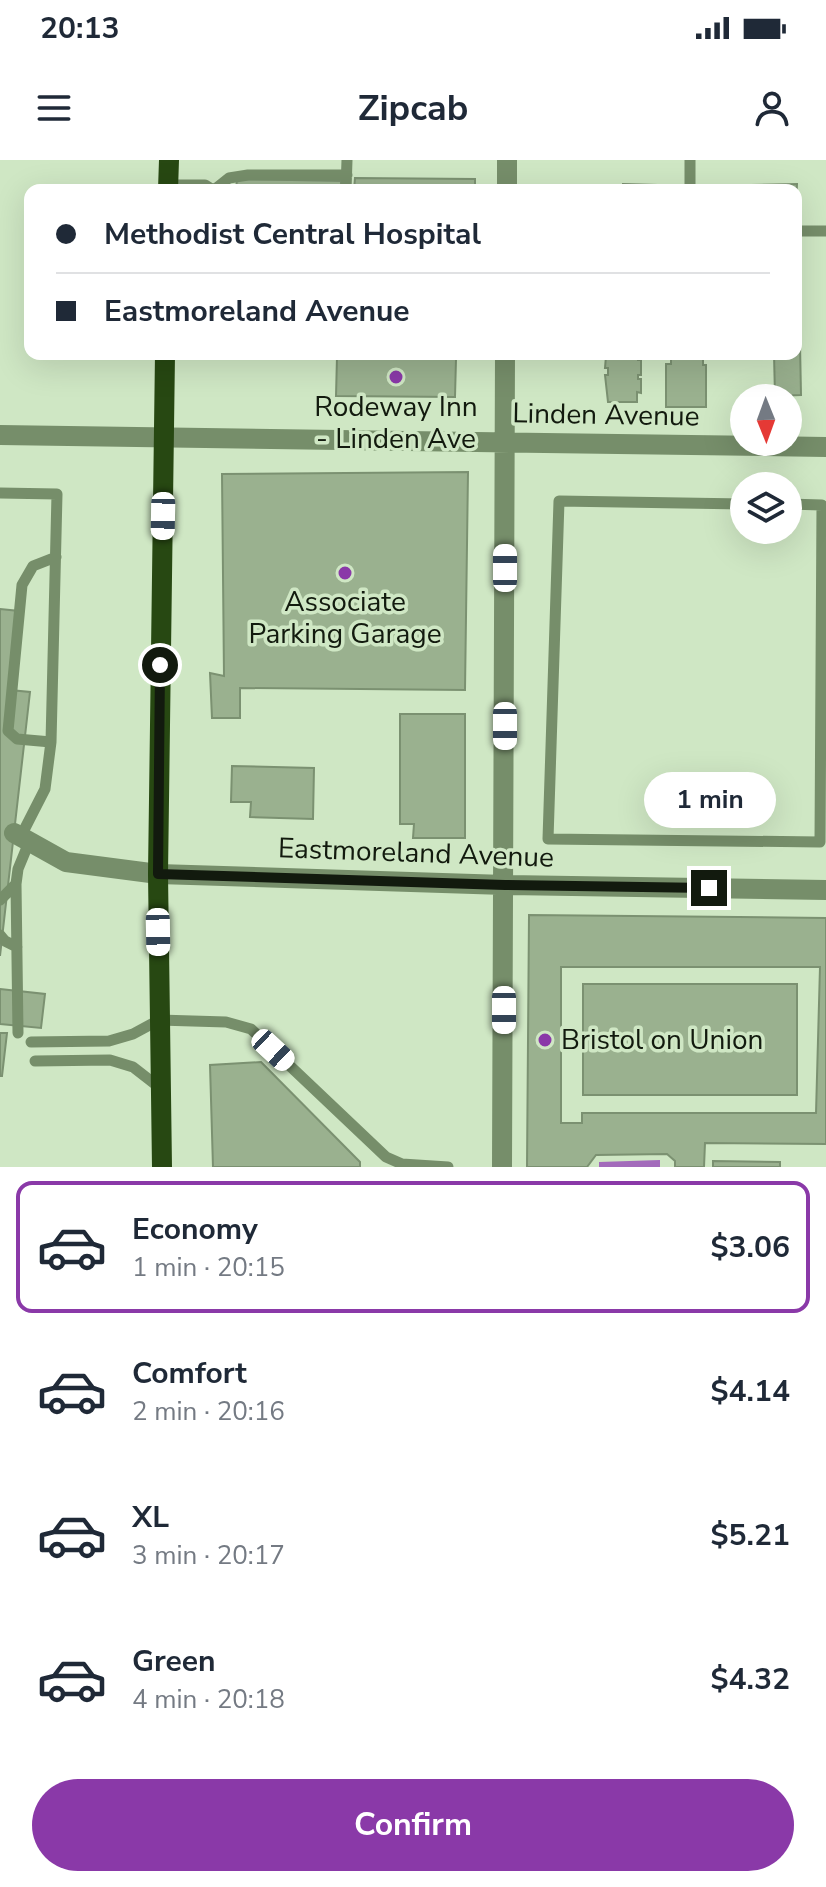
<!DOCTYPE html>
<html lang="en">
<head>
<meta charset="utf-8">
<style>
  :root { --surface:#fff; --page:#f2f2f3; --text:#1f2937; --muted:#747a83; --line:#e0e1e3; --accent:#8a39a8 }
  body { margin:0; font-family:"Nunito Sans",sans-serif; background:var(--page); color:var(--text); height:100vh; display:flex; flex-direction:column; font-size:30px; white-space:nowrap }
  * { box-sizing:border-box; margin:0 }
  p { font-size:26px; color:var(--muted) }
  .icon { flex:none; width:44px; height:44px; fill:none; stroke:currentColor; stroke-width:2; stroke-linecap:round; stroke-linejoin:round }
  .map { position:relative; height:1007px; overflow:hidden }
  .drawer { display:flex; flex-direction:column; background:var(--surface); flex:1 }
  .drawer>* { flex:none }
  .banner { position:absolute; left:24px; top:24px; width:778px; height:176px; border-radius:16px; box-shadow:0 8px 32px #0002; display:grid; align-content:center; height:176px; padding:0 32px; background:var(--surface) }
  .needle { width:52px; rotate:179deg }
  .buttons { position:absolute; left:730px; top:224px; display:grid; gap:16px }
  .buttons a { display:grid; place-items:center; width:72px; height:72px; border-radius:50%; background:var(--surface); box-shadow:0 8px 32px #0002; font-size:40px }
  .end { position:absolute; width:36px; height:36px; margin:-18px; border:10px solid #121a0e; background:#fff; box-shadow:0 0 0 4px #fff }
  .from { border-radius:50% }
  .bubble { position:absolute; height:56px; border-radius:28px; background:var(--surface); box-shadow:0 8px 32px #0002; font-size:26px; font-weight:700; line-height:56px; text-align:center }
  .car { position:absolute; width:24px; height:48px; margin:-24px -12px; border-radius:10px; box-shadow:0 0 6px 2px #0007; background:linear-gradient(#fff 24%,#345 0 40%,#fff 0 76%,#345 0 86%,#fff 0) }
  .banner b { display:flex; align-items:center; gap:28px; height:76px; font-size:30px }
  .banner b+b { border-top:2px solid var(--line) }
  .banner i { width:20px; height:20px; background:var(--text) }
  ul { padding:14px 0 0; list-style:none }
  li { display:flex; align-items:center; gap:24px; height:132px; margin:0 16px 12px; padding:0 16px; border:4px solid transparent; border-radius:16px }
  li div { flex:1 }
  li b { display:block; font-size:30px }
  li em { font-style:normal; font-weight:700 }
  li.active { border-color:var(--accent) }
  li>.icon { width:72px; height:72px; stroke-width:1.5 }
  .cta { display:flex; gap:16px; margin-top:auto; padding:16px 32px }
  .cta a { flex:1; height:92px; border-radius:48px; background:var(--accent); color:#fff; font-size:32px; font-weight:700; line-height:92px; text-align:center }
  .status { display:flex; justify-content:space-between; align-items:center; height:56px; padding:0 40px; background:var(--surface); direction:ltr }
  .status svg { height:22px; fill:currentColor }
  header { display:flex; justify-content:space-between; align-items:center; height:104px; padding:0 32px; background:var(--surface); font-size:36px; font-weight:700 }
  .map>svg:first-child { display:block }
  .water { fill:#a36bbb }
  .building { fill:#9ab18f; stroke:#7b9171; stroke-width:2; fill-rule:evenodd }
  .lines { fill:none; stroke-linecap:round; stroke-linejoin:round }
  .lane { stroke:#768e6a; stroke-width:11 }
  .street { stroke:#768e6a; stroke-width:20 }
  .primary { stroke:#274812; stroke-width:20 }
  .route { stroke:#121a0e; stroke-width:10 }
  .poi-dot { fill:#8a39a8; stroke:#cfe7c4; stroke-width:3 }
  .labels { text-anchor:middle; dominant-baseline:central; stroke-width:7; stroke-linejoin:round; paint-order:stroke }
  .poi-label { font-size:28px; fill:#121a0e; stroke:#cfe7c4 }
  .street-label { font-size:28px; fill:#121a0e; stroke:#cfe7c4 }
</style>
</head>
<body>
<div class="status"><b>20:13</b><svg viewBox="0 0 49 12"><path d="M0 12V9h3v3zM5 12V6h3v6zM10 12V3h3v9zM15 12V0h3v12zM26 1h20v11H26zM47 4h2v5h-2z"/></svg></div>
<header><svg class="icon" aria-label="menu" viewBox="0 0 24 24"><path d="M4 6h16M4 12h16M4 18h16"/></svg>Zipcab<svg class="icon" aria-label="person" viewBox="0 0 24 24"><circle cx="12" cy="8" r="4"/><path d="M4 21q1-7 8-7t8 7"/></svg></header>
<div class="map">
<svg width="826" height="1007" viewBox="0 0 826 1007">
  <rect width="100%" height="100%" fill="#cfe7c4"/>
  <!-- water -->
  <path class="water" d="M660,1000V1007H599V1002Z"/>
  <!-- building -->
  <path class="building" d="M355,18L475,19V30H354Z
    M237,19L341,21V30H236Z
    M623,24L657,25V30H623Z
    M797,24L796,48V30H700V26Z
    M609,25V30H580V26Z
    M534,26H565V30H534Z
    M796,184H800L801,235L775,236L774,194H796Z
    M609,194H638V200H641V215H638V219H641V233L637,232V242H608L605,215H608V208H605L606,196Z
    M671,194H703V205H706V247H666V204H671Z
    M337,197L456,199L455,237L336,236Z
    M468,312L465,530L240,528V558H212L210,513L224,516L222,314Z
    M0,449L19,451L10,530L30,532L0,796Z
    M400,554H465V678H413L414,664H400Z
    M232,606L314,608L313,659L250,657L251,642H231Z
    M529,755L826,758V984L705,983L704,1007H675V1001L667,994L596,995L587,1007H527ZM561,807H820L816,953H582V963H561Z
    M583,824H797V935H583Z
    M0,829L45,834L41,868L0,864Z
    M0,873H7L2,916H0Z
    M261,902L360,1002V1007H213L210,905Z
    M713,1001L780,1002V1007H713Z"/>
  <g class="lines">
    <!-- lane -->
    <path class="lane" d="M168,25H205L213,30
      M214,30L229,18L248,15H347
      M346,30L347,0
      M690,30V0
      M796,71H826
      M0,333L57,334L51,582L45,629L21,676
      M744,344L559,341L548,679L820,682L822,345L788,344
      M51,582L17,579L8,571L22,425L33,406L56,397
      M0,740L16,724
      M0,775L5,781L17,787
      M18,873L16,724L18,709L30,680
      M31,882L109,881L133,874L159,860L226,862L251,869L386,997L402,1004L448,1007
      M35,901L110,900L133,907L160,928"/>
    <!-- street -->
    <path class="street" d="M507,30V0
      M0,275L826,287
      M14,673L66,702L158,714L505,725L826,730
      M502,1007L505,194"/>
    <!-- primary -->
    <path class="primary" d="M168,30L169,0
      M162,1007L158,714L165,194"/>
  </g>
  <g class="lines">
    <!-- route -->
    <path class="route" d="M160,505L158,714L505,725L709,728"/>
  </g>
  <!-- markers -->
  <g class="poi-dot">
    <circle cx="396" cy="217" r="8"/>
    <circle cx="345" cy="413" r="8"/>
    <circle cx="545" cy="880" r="8"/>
  </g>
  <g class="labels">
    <!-- poi labels -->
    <g class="poi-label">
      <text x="396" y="247">Rodeway Inn<tspan x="396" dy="32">- Linden Ave</tspan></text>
      <text x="345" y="442">Associate<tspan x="345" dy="32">Parking Garage</tspan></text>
      <text x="561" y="880" text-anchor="start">Bristol on Union</text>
    </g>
    <!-- street labels -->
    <g class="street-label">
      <text transform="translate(606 255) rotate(1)">Linden Avenue</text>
      <text transform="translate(416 693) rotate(2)">Eastmoreland Avenue</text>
    </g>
  </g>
</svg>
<div class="buttons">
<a><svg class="needle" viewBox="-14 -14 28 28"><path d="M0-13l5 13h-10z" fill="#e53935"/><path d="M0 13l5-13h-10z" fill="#747a83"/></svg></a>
<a><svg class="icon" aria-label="layers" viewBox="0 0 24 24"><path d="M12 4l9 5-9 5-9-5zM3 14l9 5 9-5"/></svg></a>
</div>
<i class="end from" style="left:160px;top:505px"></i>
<i class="end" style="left:709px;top:728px"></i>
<div class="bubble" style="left:644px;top:612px;width:132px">1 min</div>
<i class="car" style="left:163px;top:356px;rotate:181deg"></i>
<i class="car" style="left:505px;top:408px;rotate:0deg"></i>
<i class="car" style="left:505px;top:566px;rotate:180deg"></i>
<i class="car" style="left:158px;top:772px;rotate:179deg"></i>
<i class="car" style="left:504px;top:850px;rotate:180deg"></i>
<i class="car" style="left:273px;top:890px;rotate:133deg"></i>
<div class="banner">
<b><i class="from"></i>Methodist Central Hospital</b>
<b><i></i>Eastmoreland Avenue</b>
</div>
</div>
<section class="drawer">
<ul>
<li class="active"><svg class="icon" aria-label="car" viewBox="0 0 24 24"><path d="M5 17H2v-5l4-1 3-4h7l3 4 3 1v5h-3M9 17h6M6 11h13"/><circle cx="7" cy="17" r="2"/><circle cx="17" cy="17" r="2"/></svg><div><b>Economy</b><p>1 min · 20:15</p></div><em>$3.06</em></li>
<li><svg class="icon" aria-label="car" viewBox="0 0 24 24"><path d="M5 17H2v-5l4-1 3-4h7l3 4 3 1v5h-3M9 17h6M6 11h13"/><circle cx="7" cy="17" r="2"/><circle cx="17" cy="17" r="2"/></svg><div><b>Comfort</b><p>2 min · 20:16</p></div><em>$4.14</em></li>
<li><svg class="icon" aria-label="car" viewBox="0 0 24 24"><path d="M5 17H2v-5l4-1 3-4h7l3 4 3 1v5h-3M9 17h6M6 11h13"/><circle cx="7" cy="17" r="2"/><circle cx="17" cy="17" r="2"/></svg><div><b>XL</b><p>3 min · 20:17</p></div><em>$5.21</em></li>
<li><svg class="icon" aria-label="car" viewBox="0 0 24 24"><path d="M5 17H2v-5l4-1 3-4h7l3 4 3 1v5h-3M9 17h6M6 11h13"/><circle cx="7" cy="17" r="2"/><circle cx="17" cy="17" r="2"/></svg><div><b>Green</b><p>4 min · 20:18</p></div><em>$4.32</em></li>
</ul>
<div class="cta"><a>Confirm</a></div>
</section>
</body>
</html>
